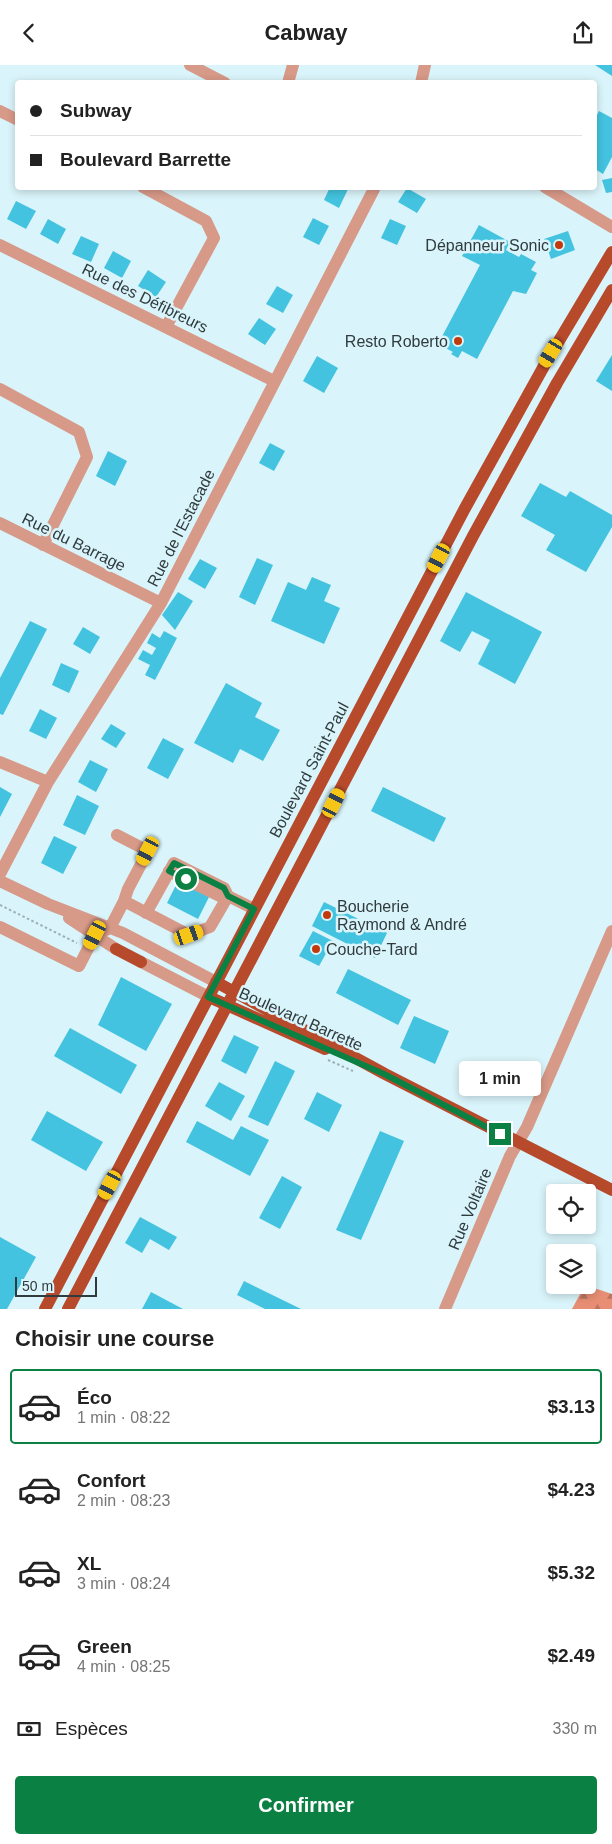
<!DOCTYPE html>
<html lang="fr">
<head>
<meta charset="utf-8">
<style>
  :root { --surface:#fff; --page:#f6f6f6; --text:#222; --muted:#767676; --line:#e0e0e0; --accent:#0b8043 }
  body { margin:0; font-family:Helvetica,sans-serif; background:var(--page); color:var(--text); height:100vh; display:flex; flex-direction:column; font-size:19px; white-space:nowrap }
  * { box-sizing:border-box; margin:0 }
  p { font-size:16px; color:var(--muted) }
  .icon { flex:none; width:28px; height:28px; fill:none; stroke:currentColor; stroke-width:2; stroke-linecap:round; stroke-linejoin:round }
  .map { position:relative; height:1244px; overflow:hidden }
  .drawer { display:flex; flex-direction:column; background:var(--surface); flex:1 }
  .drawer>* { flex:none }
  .hud { position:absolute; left:15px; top:15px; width:582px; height:110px; border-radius:5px; box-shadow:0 2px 8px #0003; display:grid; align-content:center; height:110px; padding:0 15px; background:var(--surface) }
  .tools { position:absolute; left:546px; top:1119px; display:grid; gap:10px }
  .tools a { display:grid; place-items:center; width:50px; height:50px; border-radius:5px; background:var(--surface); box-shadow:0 2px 8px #0003; font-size:25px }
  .scale { position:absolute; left:15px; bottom:12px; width:82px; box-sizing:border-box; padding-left:5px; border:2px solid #303b3d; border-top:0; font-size:14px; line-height:18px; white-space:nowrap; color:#303b3d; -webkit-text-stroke:4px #d9f4fa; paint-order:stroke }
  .end { position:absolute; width:22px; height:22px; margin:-11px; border:6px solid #0b8043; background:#fff; box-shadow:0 0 0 2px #fff }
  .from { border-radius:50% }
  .bubble { position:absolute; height:35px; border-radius:5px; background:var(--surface); box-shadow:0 2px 8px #0003; font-size:16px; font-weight:800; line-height:35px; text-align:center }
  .car { position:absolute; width:15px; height:30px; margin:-15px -8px; border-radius:6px; box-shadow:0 0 4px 1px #0007; background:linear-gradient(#f5c518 24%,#345 0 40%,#f5c518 0 76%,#345 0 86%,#f5c518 0) }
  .hud b { display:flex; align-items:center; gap:18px; height:48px; font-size:19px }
  .hud b+b { border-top:1px solid var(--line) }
  .hud i { width:12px; height:12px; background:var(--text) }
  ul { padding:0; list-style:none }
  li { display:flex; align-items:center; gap:15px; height:75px; margin:0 10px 8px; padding:0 5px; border:2px solid transparent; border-radius:5px }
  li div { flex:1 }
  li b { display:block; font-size:19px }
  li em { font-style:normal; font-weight:800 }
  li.selected { border-color:var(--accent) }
  li>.icon { width:45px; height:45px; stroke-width:1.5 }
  h2 { padding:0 15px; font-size:22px; line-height:60px }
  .pay { display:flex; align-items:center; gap:12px; height:55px; padding:0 15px; font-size:19px }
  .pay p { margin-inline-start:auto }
  .action { display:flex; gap:10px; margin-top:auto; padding:10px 15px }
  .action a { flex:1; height:58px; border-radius:5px; background:var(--accent); color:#fff; font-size:20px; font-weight:800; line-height:58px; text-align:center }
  header { display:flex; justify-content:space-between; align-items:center; height:65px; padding:0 15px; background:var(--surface); font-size:22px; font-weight:800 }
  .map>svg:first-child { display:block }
  .forest { fill:url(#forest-firs) }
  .building { fill:#43c3df }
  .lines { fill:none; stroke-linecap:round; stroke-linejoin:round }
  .path { stroke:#9bb0b5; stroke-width:2; stroke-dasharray:2.5 2.5; stroke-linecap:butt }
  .minor { stroke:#d79988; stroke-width:12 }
  .major { stroke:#b84a2c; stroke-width:12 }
  .route { stroke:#0b8043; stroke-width:6 }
  .poi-dot { fill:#c23a0c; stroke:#d9f4fa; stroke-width:2 }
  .labels { text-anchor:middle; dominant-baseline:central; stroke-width:5; stroke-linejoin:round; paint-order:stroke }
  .poi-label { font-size:16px; fill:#303b3d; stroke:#d9f4fa; text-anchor:end }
  .street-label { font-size:16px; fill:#303b3d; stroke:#d9f4fa }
</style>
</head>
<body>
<header><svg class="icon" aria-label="back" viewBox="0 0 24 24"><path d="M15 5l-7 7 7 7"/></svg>Cabway<svg class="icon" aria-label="share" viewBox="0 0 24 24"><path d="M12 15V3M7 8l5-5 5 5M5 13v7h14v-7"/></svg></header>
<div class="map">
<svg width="612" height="1244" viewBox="0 0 612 1244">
  <defs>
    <pattern id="forest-firs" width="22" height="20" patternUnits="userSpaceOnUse" patternTransform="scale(1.25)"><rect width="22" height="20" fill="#e88e75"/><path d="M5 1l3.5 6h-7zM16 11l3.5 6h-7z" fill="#bc7561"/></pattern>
  </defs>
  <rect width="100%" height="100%" fill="#d9f4fa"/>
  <!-- forest -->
  <path class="forest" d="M585,1220L612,1229V1244H572Z"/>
  <!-- building -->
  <path class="building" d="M595,0H612V11Z
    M599,46L612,53V92L603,109L595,104V54Z
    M612,113V127L606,128L602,115Z
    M330,122H349L339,143L324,135Z
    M407,123L426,134L417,148L398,137Z
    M16,136L36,146L26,164L7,154Z
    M313,153L329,161L319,180L303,172Z
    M48,154L66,164L58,179L40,169Z
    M390,154L406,161L397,180L381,173Z
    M479,160L510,177L506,185L519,192L521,189L536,197L531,205L537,208L526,229L513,226L477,294L462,286L458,293L451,289L453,287L438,279L480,200L462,191Z
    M568,166L575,185L551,194L544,174Z
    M81,171L99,179L91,197L72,189Z
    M113,186L131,196L122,213L104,203Z
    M148,205L166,217L156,232L138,221Z
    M277,221L293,230L283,248L266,239Z
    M259,253L276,264L265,280L248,269Z
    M612,290V326L596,316Z
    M317,291L338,303L324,328L303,316Z
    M270,378L285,386L274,406L259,398Z
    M108,386L127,396L115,421L96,411Z
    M540,418L566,432L570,426L612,450V462L586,507L546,485L555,470L521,451Z
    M257,493L273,500L255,540L239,532Z
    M200,494L217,503L205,524L188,514Z
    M312,512L331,520L324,536L340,543L324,579L271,556L288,517L306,525Z
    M178,527L193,536L175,565L162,550Z
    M466,527L542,567L515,619L478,599L490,575L472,566L460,587L440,576Z
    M30,556L47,564L3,650L0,649V613Z
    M83,562L100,572L90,589L73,579Z
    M164,566L177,573L155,615L145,610L150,600L138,594L143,585L152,590L156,583L147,578L152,568L160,573Z
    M61,598L79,606L69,628L52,620Z
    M226,618L262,638L255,652L280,665L263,696L240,684L233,698L194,678Z
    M40,644L57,653L46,674L29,666Z
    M111,659L126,668L116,683L101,674Z
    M163,673L184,684L168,714L147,703Z
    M90,695L108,704L96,727L78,717Z
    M0,722L12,729L0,752Z
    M383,722L446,753L434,777L371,746Z
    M77,730L99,741L85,770L63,760Z
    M54,771L77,782L63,809L41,798Z
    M179,814L210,830L198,854L167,838Z
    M324,837L387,868L375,893L312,861Z
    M313,866L333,876L319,901L299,891Z
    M348,904L411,935L398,960L336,928Z
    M121,912L172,939L146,986L98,960Z
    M414,951L449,966L435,999L400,983Z
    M70,963L137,1000L121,1029L54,991Z
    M234,970L259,982L246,1009L221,996Z
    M275,996L295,1006L268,1061L248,1052Z
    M219,1017L245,1031L231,1056L205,1041Z
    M317,1027L342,1040L329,1067L304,1054Z
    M47,1046L103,1077L86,1106L31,1075Z
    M197,1056L233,1075L241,1061L269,1075L250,1111L186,1077Z
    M380,1066L404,1076L361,1175L336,1165Z
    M282,1111L302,1122L280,1164L259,1153Z
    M140,1152L177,1172L169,1185L150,1174L142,1188L125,1178Z
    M0,1172L36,1192L7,1244H0Z
    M244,1216L301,1244H265L237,1230Z
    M151,1227L183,1244H142Z"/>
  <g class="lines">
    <!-- path -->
    <path class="path" d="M0,840L77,878
      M328,995L353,1006"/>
    <!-- minor -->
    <path class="minor" d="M190,0L225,18
      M288,18L293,0
      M421,18L425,0
      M0,46L18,55
      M143,122L206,156L214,173L166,262
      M545,122L612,162
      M0,180L274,316
      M0,324L79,367L87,392L43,480
      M0,458L161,538
      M0,697L48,717
      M117,770L148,786L128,824L124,836
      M0,809L48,717L161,538L375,122
      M0,816L48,839L123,868L216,917
      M146,848L174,798L224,823L228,831H220L169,806
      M69,853L116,884
      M0,862L79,901L95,870L110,863L124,836L189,870L210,862L228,831L254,844
      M141,897L209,932
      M445,1244L510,1091L527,1062L612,866"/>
    <!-- major -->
    <path class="major" d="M116,884L141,897
      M216,917L385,1009L612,1125
      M209,932L325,984
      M45,1244L464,445L544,301L612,187
      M68,1244L473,471L557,318L612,225"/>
  </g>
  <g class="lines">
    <!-- route -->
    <path class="route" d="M186,814L169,806L174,798L224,823L228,831L254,844L208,932L384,1009L500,1069"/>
  </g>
  <!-- markers -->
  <g class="poi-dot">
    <circle cx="559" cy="180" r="5"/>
    <circle cx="458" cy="276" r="5"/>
    <circle cx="327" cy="850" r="5"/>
    <circle cx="316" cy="884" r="5"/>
  </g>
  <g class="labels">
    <!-- poi labels -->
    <g class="poi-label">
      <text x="549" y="180">Dépanneur Sonic</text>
      <text x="448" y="276">Resto Roberto</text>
      <text x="337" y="841" text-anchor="start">Boucherie<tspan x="337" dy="18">Raymond &amp; André</tspan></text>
      <text x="326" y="884" text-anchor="start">Couche-Tard</text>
    </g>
    <!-- street labels -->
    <g class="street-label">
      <text transform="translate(145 233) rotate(26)">Rue des Défibreurs</text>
      <text transform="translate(181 463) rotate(-63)">Rue de l'Estacade</text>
      <text transform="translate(74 477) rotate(26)">Rue du Barrage</text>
      <text transform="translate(309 705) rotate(-62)">Boulevard Saint-Paul</text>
      <text transform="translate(301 954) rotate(24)">Boulevard Barrette</text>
      <text transform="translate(470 1144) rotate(-67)">Rue Voltaire</text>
    </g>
  </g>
</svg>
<div class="tools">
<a><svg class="icon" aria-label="locate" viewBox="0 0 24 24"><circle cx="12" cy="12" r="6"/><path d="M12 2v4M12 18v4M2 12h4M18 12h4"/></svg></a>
<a><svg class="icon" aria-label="layers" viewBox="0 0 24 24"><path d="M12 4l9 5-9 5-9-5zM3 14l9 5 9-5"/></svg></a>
</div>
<div class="scale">50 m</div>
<i class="end from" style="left:186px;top:814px"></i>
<i class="end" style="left:500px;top:1069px"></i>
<div class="bubble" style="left:459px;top:996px;width:82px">1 min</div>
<i class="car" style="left:551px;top:288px;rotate:211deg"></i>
<i class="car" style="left:439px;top:493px;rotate:208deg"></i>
<i class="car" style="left:334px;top:738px;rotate:27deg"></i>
<i class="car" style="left:148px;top:786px;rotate:208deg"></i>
<i class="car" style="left:95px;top:870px;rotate:207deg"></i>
<i class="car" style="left:189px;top:870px;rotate:71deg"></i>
<i class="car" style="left:110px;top:1120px;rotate:208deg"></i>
<div class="hud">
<b><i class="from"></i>Subway</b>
<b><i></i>Boulevard Barrette</b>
</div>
</div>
<section class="drawer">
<h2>Choisir une course</h2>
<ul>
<li class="selected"><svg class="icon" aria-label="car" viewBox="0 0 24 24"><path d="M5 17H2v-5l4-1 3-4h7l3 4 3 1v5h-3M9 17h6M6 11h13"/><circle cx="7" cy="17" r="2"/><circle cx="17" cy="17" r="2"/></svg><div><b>Éco</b><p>1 min · 08:22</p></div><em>$3.13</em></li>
<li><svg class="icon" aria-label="car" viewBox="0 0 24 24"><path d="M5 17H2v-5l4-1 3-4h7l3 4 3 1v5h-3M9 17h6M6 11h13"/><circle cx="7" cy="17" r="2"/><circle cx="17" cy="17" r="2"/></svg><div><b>Confort</b><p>2 min · 08:23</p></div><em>$4.23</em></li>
<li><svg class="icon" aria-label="car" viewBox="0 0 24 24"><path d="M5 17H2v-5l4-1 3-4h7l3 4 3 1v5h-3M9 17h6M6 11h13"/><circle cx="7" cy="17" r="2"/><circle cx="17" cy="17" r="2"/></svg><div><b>XL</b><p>3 min · 08:24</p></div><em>$5.32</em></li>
<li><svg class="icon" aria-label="car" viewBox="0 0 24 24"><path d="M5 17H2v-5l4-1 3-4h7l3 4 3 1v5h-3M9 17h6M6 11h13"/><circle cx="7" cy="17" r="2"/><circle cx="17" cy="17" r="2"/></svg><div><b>Green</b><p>4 min · 08:25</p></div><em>$2.49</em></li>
</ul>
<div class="pay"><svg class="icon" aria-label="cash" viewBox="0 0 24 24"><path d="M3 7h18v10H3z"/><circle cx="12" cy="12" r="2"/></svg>Espèces<p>330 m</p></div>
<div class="action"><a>Confirmer</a></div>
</section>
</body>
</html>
